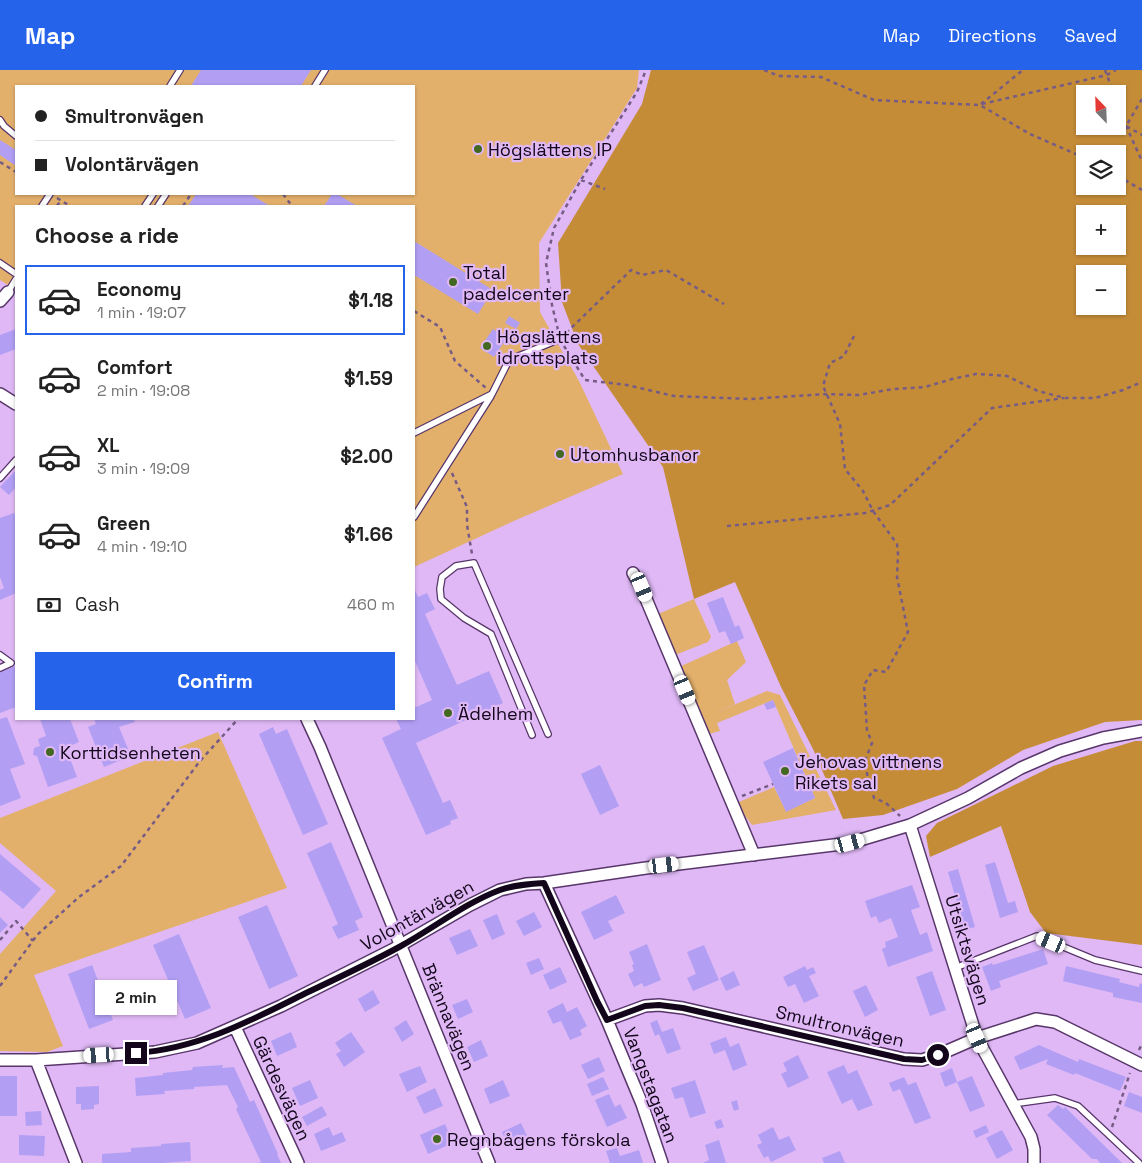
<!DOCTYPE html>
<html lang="en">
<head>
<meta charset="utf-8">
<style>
  :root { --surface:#fff; --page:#f2f2f2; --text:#222; --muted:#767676; --line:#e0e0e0; --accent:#2563eb }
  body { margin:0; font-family:"Space Grotesk",sans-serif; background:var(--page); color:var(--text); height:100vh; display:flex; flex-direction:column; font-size:19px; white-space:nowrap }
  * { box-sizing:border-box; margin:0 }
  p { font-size:16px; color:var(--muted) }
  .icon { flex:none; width:28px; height:28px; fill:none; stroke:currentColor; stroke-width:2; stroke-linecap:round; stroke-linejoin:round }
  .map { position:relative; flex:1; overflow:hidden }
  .details { position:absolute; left:15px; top:135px; width:400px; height:515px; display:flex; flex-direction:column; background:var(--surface); border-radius:0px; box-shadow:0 1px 4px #0004 }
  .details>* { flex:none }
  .guide { position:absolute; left:15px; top:15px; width:400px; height:110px; border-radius:0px; box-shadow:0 1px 4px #0004; display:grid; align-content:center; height:110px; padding:0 20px; background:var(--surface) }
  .needle { width:32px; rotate:337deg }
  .fabs { position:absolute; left:1076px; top:15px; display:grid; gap:10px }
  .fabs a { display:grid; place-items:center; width:50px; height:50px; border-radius:0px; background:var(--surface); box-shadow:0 1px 4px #0004; font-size:25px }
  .end { position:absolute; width:22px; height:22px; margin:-11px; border:6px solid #13061a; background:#fff; box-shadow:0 0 0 2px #fff }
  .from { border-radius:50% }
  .bubble { position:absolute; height:35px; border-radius:0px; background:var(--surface); box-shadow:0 1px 4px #0004; font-size:16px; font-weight:700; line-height:35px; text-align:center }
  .car { position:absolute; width:15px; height:30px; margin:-15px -8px; border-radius:6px; box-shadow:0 0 4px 1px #0007; background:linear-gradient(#fff 24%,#345 0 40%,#fff 0 76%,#345 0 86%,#fff 0) }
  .guide b { display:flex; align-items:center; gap:18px; height:48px; font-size:19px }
  .guide b+b { border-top:1px solid var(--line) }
  .guide i { width:12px; height:12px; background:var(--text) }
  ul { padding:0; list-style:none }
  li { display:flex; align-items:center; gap:15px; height:70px; margin:0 10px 8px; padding:0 10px; border:2px solid transparent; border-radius:0px }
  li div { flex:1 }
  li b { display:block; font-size:19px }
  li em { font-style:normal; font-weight:700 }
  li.current { border-color:var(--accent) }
  li>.icon { width:45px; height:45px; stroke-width:1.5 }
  h2 { padding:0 20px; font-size:22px; line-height:60px }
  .pay { display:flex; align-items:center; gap:12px; height:55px; padding:0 20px; font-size:19px }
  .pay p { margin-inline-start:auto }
  .button { display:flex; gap:10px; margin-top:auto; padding:10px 20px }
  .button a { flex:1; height:58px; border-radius:0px; background:var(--accent); color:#fff; font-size:20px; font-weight:700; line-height:58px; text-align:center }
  header { display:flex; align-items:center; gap:30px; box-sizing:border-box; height:70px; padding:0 25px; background:var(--accent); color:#fff }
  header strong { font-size:24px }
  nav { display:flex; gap:28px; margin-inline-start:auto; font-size:18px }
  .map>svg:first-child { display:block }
  .green { fill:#e3b06c; fill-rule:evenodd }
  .forest { fill:#c58c38; fill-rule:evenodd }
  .building { fill:#b29ff4 }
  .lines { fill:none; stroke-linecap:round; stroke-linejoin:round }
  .service-casing { stroke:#58366a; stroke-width:8 }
  .minor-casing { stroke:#58366a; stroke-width:14 }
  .path { stroke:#765c84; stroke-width:2.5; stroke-dasharray:4 4; stroke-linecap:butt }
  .service { stroke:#fff; stroke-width:5.5 }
  .minor { stroke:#fff; stroke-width:11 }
  .route { stroke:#13061a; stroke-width:6 }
  .poi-dot { fill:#426822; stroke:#dfb8f5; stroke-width:2 }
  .labels { text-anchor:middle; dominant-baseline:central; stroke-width:4.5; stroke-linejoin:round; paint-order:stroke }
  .poi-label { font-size:18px; fill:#13061a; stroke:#dfb8f5; text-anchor:start }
  .street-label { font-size:18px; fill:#13061a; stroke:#dfb8f5 }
</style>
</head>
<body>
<header>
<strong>Map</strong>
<nav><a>Map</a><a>Directions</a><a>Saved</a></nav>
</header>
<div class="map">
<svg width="1142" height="1093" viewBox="0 0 1142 1093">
  <rect width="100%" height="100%" fill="#dfb8f5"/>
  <!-- green -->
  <path class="green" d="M0,0H639L637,18L539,173L540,242L579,311L623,404L516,450L414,497V136H16V220L0,210ZM16,16H414V124H16Z
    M694,529L711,567L708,572L675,585L658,544Z
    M737,571L746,592L727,610L735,634L712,644L767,621L780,625L836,740L752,755L743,743L739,732L774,717L786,741L815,728L773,630L717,653L720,661L709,664L679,597Z
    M218,662L287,818L34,905L63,976L47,982L0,981V884L56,821L0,773V748Z"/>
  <!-- forest -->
  <path class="forest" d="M651,0H1142V650L1105,652L1023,680L957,719L883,745L843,749L813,679L781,617L735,512L694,529L663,397L578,274L562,232L558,173L642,34ZM1085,24H1118V56H1085ZM1085,84H1118V116H1085ZM1085,144H1118V176H1085ZM1085,204H1118V236H1085Z
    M1135,671H1142V875L1046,863L1030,842L1001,756L930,787L926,766L937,753L1053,696Z"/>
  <!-- building -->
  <path class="building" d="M201,0H311L301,16H191Z
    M0,70L16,80V96L0,85Z
    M196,124H250L270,136H188Z
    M332,124H337L357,136H324Z
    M414,171L493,220L478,244L414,205Z
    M509,246L520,253L516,259L505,253Z
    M16,259V279L0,285V265Z
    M493,259L507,268L494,287L480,278Z
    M16,400V417L9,425L0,417Z
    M14,443L16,449V523L0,530V520L4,518L0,507V448Z
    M414,518L418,527L427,523L435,539L425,544L457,615L489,601L503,633L416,673L443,733L450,730L458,748L450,751L451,754L426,765L382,668L401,659L396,649H414V638L432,630L414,589Z
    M723,527L735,557L739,555L744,568L731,574L725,561L719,563L707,533Z
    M16,596V637L0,643V602Z
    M773,630L776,637L767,640L764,634Z
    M7,647L25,694L10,699L21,728L0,736V649Z
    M40,649H70L79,672L66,678L77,707L48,717L37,686L33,685L34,678L40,676L38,669L46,666Z
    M94,649H134L135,652L119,657L131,686L104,697L88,657L96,654Z
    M273,657L276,664L287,659L328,754L303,765L259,664Z
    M793,678L815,728L786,742L763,692Z
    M600,695L619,736L600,745L581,704Z
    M331,772L363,847L355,851L359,860L338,869L332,857L338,854L307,783Z
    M0,784L41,819L23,839L0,820Z
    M995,792L1008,833L1015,831L1018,842L1000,848L985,795Z
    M958,799L975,857L965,860L948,802Z
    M912,815L920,837L911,840L920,865L927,862L933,881L888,897L882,879L886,877L885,872L898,867L891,848L879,853L876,846L871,848L865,831Z
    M616,825L625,843L608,851L613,861L594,870L581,842Z
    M267,835L298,906L269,919L238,847Z
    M534,842L542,857L524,866L516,851Z
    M497,844L505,864L492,870L483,850Z
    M0,847L8,855L0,863Z
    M470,859L478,876L457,885L449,868Z
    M179,864L211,938L185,949L153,875Z
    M647,874L661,910L644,917L642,913L634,917L628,904L634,901L632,895L634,894L629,882Z
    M704,875L719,910L693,921L687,908L696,904L687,882Z
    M1043,879L1048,894L999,911L1001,917L991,921L982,897L992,893L993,895Z
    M539,888L544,899L531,905L526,893Z
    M92,895L113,950L89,959L68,904Z
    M805,896L807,900L813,897L816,903L809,906L819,926L804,933L795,914L788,917L783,907Z
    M1066,896L1120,909L1119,912L1139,917L1140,913L1142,914V933L1113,927V923L1063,911Z
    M560,897L567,912L550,920L543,905Z
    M734,901L740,915L726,921L720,908Z
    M932,901L946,940L930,946L916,907Z
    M866,915L878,940L865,947L853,921Z
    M373,920L380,933L365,942L358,929Z
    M467,929L473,942L458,949L452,935Z
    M563,933L567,942L577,937L587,956L580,960L582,965L570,970L561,951L553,954L547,941Z
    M779,936L791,939L789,947L777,944Z
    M406,950L414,964L402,972L394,958Z
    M657,950L662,962L673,958L681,979L667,984L659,964L655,966L650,953Z
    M291,962L297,977L277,986L271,971Z
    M351,962L365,982L344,997L336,984L341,981L335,973Z
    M726,967L730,977L739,973L747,995L733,1001L725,980L714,984L710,973Z
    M481,970L488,986L474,992L467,977Z
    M1039,975L1078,992L1079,989L1126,1007L1120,1021L1075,1003L1074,1005L1046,994L1048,989L1020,1000L1014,987Z
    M798,985L809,1008L788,1018L781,1004L787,1001L783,993Z
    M599,987L605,1001L588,1009L581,995Z
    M223,995L222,998L234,997L250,1032L254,1030L278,1084H277L281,1093H258L261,1092L236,1039L238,1037L227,1015L194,1017V1019L164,1021L165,1024L136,1026L135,1008L163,1005V1003L192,1000L193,997Z
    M844,995L848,1004L857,1000L873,1035L858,1041L852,1029L842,1034L827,1002Z
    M420,996L427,1012L407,1022L399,1004Z
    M952,998L957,1012L945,1017L940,1003Z
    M0,1006H17V1046H0Z
    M972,1006L985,1036L970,1042L957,1012Z
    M603,1007L609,1019L592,1026L587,1014Z
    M904,1007L908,1015L916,1012L931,1048L915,1054L900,1019L893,1022L889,1013Z
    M310,1010L318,1028L300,1036L292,1018Z
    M503,1010L510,1026L490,1034L484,1019Z
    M695,1010L706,1043L690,1048L683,1027L675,1029L671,1018Z
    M99,1016V1034L94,1035V1039L81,1040V1034H76V1017Z
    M435,1018L443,1036L424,1044L416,1027Z
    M1129,1022L1142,1027V1043L1124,1036Z
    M609,1024L615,1037L620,1034L627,1048L607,1057L595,1030Z
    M737,1030L739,1039L734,1041L731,1032Z
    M1058,1035L1063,1039L1065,1037L1122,1093H1100L1097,1089H1092L1047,1045Z
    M322,1036L327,1045L307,1056L302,1047Z
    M41,1041L42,1055L26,1056L25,1042Z
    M721,1049L724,1057L717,1059L714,1052Z
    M521,1053L528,1068L509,1077L502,1062Z
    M445,1054L453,1073L428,1084L420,1065Z
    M986,1055L989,1062L976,1068L973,1061Z
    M329,1057L333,1066L342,1062L346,1071L321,1081L314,1064Z
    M773,1057L779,1070L789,1066L796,1080L771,1092L768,1086L764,1088L757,1075L762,1073L758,1065Z
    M1002,1060L1013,1080L997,1089L986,1068Z
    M19,1065L45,1066L44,1086L19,1085Z
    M719,1070L726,1093H703L709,1090L705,1075Z
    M190,1072L191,1091L162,1093H102V1084L131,1082V1078L161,1076V1074Z
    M617,1078L620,1086L639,1080L643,1093H610L606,1081Z
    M840,1081L845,1093H824L822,1088Z"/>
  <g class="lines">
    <!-- service casing -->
    <g class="service-casing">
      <path id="service" d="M170,16L180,0
        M315,16L325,0
        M0,50L4,56L16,66
        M42,136L50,124
        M145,136L153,124
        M158,136L166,124
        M0,193L16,204
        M8,222L16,209
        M414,363L492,324L509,290L560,269
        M0,408L16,390
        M414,447L491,326
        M0,585L11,593L0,598
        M532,665L491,564L464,548L441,529L440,519L442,507L456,496L474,493L548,664
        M955,898L1037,866L1095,890L1142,901
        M1013,1034L1055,1028L1078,1036L1139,1093"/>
    </g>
    <!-- minor casing -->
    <g class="minor-casing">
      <path id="minor" d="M0,231L8,222
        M0,324L16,334
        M633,503L641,517L754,785
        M307,649L320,677L489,1093
        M910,755L977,968L1031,1067L1034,1079V1093
        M544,813L607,950L642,1034L662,1093
        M607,950L645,936L659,935L683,938L904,989L922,990L938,985L977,968L1036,949L1055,952L1142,995
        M235,957L298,1093
        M0,990H36L155,982L197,973L281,936L392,880L470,835L500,820L526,814L544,813L646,798L850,773L910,755L968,728L1021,698L1060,681L1103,668L1142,661
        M36,990L76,1093"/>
    </g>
    <!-- path -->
    <path class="path" d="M764,0L779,6L821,7L874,30L980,35L1030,64L1085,88
      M1105,0L1114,24
      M1142,29L1126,56L1142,65
      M1118,33L1126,56L1142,91
      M981,34L1023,0
      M982,34L1107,5L1116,0
      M0,92L16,102
      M1118,106L1142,120
      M581,110L605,119
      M283,124L292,136
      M57,128L70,136
      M57,136L61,130
      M183,136L191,124
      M414,241L440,257L455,291L486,318
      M558,260L552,235L546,193L554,158L581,110L637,22L646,0
      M566,263L631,200L642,205L666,200L724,234
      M854,266L844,286L830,293L823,316L840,354L845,399L863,421L873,441L897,474L898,484L897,507L908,562L886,602L873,600L864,615L867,660L872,673L864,693L874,728L886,733L900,746
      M564,276L585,310L627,315L674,326L750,329L827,324L859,325L893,319L925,317L952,309L976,304L1007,306L1038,321L1065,328H1095L1123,320L1142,312
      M452,403L467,437V455L472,484
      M727,456L865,443L890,435L992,338L1064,328
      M742,726L773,714
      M0,870L16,851L33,871
      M0,916L37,865L79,827L121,796L200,691L238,649
      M1139,980L1142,974
      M1112,1057L1130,1003"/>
    <!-- service -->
    <use href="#service" class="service"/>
    <!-- minor -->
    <use href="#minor" class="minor"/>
  </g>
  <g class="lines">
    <!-- route -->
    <path class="route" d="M136,983C198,979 252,950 306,923C338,908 370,893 401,876C434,858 465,833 500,820C514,815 529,814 544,813L597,931L607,950L645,936L659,935L683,938L904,989L922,990L938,985"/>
  </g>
  <!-- markers -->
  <g class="poi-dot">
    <circle cx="478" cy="79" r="5"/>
    <circle cx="453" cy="212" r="5"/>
    <circle cx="487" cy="276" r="5"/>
    <circle cx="560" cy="384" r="5"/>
    <circle cx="448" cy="643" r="5"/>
    <circle cx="50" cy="682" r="5"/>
    <circle cx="785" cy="701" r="5"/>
    <circle cx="437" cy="1069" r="5"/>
  </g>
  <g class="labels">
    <!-- poi labels -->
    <g class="poi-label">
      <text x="488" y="79">Högslättens IP</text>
      <text x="463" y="202">Total<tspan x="463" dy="21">padelcenter</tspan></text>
      <text x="497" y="266">Högslättens<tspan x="497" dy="21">idrottsplats</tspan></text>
      <text x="570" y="384">Utomhusbanor</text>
      <text x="458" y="643">Ädelhem</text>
      <text x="60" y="682">Korttidsenheten</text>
      <text x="795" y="691">Jehovas vittnens<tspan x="795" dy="21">Rikets sal</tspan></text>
      <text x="447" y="1069">Regnbågens förskola</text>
    </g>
    <!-- street labels -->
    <g class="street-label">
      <text transform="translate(417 845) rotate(-29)">Volontärvägen</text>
      <text transform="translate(968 880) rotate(73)">Utsiktsvägen</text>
      <text transform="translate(449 947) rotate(68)">Brännavägen</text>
      <text transform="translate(840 956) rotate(13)">Smultronvägen</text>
      <text transform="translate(651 1015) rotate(69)">Vangstagatan</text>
      <text transform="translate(282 1018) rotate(65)">Gärdesvägen</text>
    </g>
  </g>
</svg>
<div class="fabs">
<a><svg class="needle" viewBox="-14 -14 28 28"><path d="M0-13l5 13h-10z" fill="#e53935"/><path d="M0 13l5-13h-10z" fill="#767676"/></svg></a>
<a><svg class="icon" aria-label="layers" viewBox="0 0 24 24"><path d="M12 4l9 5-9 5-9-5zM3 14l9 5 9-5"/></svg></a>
<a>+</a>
<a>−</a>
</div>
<i class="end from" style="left:938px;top:985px"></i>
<i class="end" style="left:136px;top:983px"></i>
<div class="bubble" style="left:95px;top:910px;width:82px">2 min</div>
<i class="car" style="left:642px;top:517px;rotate:157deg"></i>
<i class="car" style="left:685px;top:620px;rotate:157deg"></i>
<i class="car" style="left:850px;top:773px;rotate:75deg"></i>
<i class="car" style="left:664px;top:795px;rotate:83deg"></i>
<i class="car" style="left:1051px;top:872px;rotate:292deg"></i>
<i class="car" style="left:977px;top:968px;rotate:157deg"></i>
<i class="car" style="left:99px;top:985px;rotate:267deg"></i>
<div class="guide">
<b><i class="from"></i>Smultronvägen</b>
<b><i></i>Volontärvägen</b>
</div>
<section class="details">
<h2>Choose a ride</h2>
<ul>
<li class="current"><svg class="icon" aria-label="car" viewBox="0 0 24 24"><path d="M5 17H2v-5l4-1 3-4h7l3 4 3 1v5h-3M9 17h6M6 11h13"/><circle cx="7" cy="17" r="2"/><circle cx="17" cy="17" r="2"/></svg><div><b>Economy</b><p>1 min · 19:07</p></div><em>$1.18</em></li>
<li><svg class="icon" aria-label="car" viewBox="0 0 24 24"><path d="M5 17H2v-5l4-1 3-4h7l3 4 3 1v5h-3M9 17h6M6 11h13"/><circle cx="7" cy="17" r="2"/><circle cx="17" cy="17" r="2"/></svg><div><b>Comfort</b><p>2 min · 19:08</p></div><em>$1.59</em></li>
<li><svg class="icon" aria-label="car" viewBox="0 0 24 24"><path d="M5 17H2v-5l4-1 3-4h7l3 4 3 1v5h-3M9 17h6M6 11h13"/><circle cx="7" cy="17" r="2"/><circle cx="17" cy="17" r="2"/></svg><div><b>XL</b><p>3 min · 19:09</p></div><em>$2.00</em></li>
<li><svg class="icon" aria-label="car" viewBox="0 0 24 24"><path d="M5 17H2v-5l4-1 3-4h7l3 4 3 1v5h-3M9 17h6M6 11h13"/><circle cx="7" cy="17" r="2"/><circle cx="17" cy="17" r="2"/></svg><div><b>Green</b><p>4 min · 19:10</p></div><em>$1.66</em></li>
</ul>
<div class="pay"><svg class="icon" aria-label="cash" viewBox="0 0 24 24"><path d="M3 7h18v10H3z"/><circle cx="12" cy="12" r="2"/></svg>Cash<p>460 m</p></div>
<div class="button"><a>Confirm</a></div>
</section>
</div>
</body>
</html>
